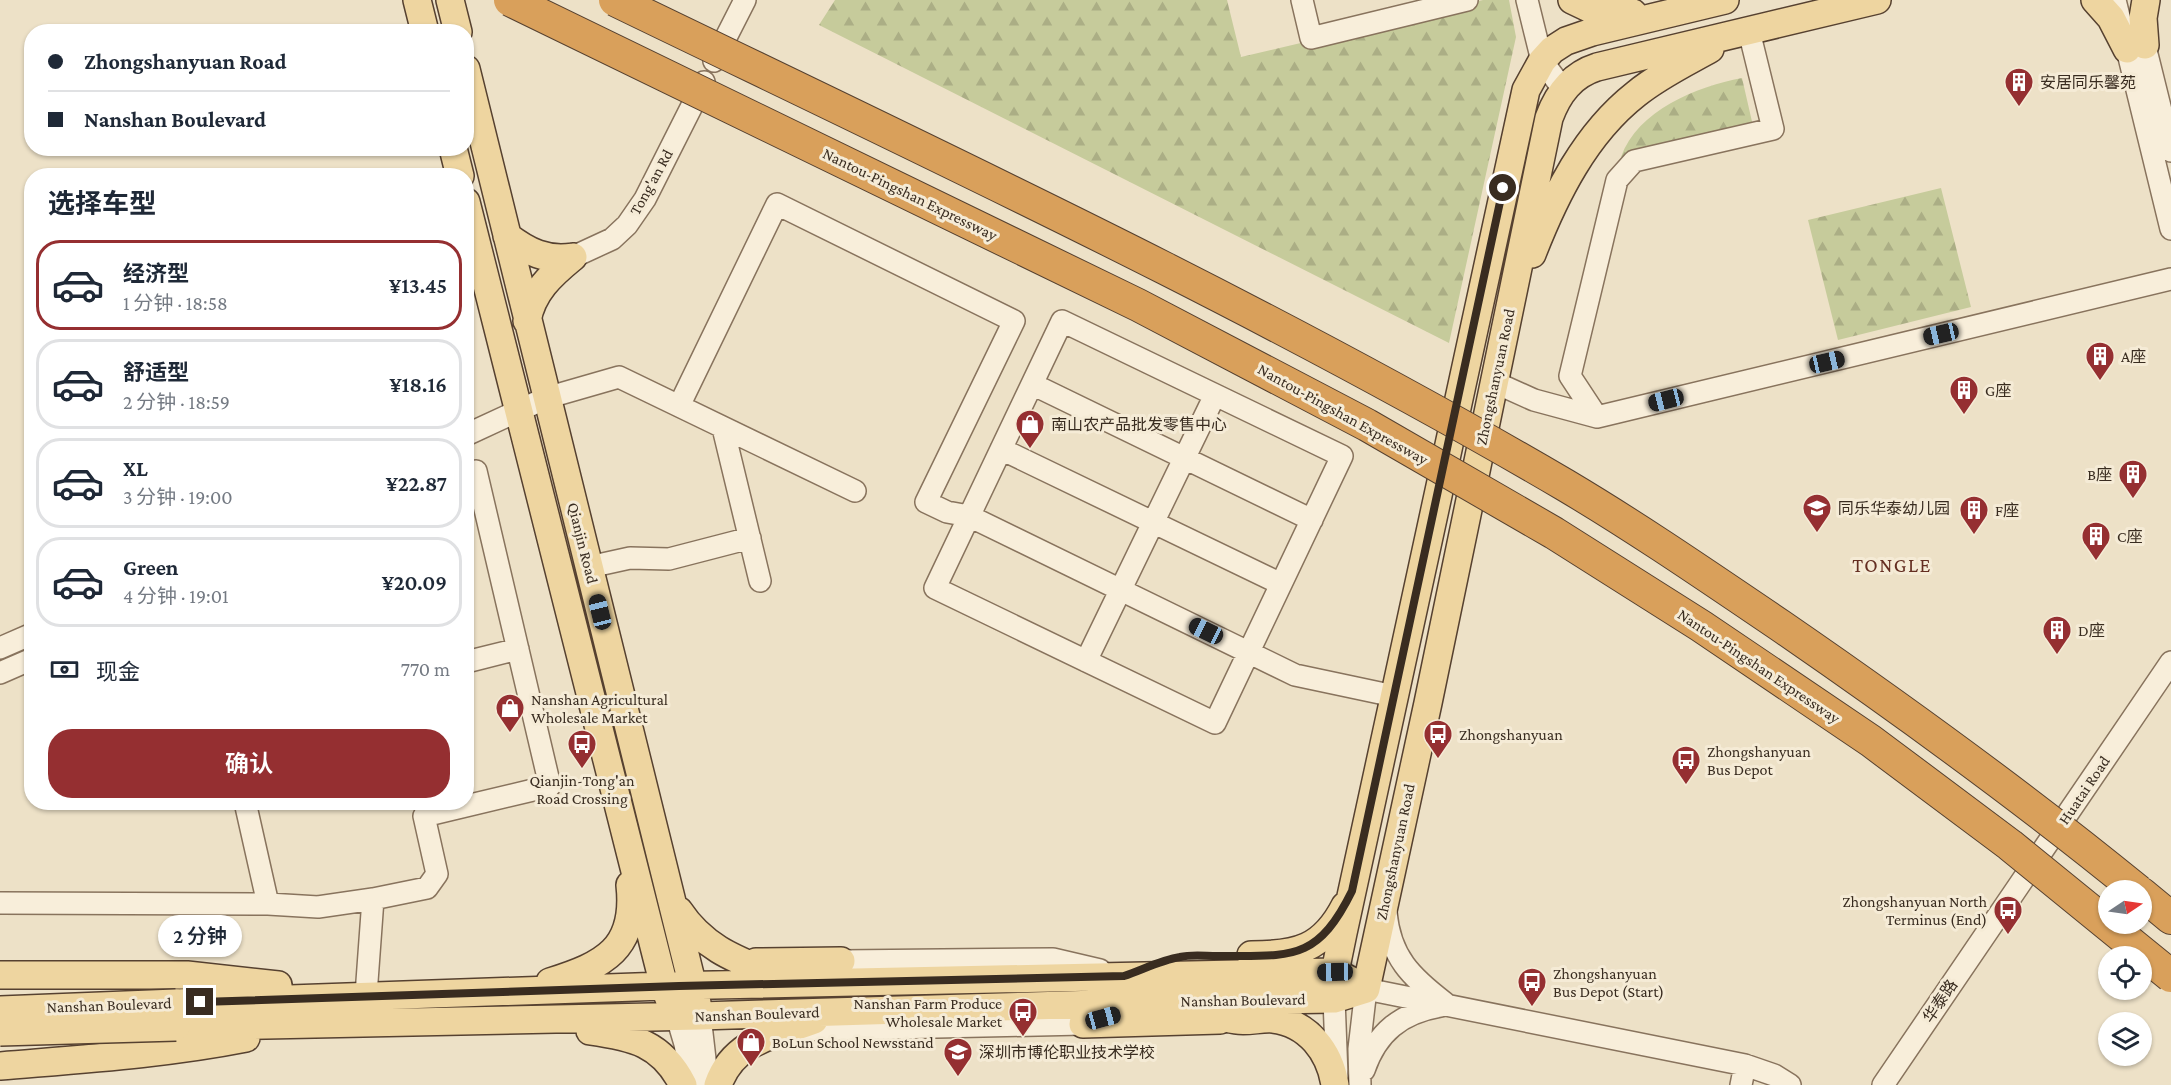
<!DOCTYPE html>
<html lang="zh">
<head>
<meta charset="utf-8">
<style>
  :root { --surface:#fff; --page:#f6f6f7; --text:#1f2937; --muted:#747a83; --line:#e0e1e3; --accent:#952f31 }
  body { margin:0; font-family:"Crimson Pro","Noto Sans SC",serif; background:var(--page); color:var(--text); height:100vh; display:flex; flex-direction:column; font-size:22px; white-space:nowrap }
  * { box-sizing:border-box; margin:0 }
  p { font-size:20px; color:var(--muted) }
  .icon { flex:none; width:33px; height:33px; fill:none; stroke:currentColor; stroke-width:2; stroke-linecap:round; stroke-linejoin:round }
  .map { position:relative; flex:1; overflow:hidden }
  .panel { position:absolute; left:24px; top:168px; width:450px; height:642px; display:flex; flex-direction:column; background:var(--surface); border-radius:24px; box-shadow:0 2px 4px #0004 }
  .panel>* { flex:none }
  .top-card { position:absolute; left:24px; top:24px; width:450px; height:132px; border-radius:24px; box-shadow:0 2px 4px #0004; display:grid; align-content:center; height:132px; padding:0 24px; background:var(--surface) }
  .needle { width:39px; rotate:77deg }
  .fabs { position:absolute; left:2098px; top:880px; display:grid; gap:12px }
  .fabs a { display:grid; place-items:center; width:54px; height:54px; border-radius:50%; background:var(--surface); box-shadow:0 2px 4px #0004; font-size:30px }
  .end { position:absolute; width:27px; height:27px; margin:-14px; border:8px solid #392c20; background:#fff; box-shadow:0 0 0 3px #fff }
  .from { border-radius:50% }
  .bubble { position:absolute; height:42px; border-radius:21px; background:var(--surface); box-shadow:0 2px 4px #0004; font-size:20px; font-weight:600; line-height:42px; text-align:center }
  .car { position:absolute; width:18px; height:36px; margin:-18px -9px; border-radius:8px; box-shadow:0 0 4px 2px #0007; background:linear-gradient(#222 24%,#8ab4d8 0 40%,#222 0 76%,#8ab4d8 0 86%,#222 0) }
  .top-card b { display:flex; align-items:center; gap:21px; height:57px; font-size:22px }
  .top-card b+b { border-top:2px solid var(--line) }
  .top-card i { width:15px; height:15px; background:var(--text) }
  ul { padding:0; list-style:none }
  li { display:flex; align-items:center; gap:18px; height:90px; margin:0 12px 9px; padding:0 12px; border:3px solid var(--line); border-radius:24px }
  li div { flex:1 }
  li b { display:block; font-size:22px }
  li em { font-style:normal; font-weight:600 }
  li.active { border-color:var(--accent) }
  li>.icon { width:54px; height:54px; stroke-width:1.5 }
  h2 { padding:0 24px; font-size:27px; line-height:72px }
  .pay { display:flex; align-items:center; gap:15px; height:66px; padding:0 24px; font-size:22px }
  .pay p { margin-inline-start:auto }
  .cta { display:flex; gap:12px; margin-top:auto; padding:12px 24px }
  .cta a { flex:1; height:69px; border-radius:24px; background:var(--accent); color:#fff; font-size:24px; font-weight:600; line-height:69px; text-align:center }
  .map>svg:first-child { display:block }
  .forest { fill:url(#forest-firs) }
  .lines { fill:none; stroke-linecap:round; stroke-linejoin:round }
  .minor-casing { stroke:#88735d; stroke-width:24 }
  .major-casing { stroke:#564130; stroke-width:30 }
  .highway-casing { stroke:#564130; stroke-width:34 }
  .minor { stroke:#f8eeda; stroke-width:21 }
  .major { stroke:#eed5a0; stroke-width:27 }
  .highway { stroke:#d9a05b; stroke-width:32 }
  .major-bridge-casing { stroke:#564130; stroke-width:30; stroke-linecap:butt }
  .highway-bridge-casing { stroke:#564130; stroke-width:34; stroke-linecap:butt }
  .major-bridge { stroke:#eed5a0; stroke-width:27 }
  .highway-bridge { stroke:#d9a05b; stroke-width:32 }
  .route { stroke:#392c20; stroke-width:8 }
  .labels { text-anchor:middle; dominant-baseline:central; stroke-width:6; stroke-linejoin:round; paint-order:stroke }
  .poi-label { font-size:16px; fill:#392c20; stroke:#f5ebd6; text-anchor:start }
  .street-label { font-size:16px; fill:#392c20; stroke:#f5ebd6 }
  .quarter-label { font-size:20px; letter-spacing:1.5px; fill:#642e21; stroke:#f5ebd6 }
</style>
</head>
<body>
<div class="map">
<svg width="2171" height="1085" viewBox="0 0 2171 1085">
  <defs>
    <pattern id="forest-firs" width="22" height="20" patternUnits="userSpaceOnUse" patternTransform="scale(1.5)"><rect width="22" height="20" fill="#c6cb9b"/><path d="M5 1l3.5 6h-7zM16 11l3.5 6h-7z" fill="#abae85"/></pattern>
  </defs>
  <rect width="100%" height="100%" fill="#ede1c7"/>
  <!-- forest -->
  <path class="forest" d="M835,0H1227L1241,57L1483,0H1509L1516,37L1449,343L819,25Z
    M1742,78L1753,126L1621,157C1638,110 1696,87 1742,78Z
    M1941,188L1971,307L1838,340L1808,220Z"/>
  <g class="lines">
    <!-- minor casing -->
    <g class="minor-casing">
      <path id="minor" d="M1302,0L1311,38L1467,0
        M1527,0L1542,61L1563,89
        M2115,0L2171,229
        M2141,30L2171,151
        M714,61L745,0
        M573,257L612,239L627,225L645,199L704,82
        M1062,321L1342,456L1215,723L935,588Z
        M1494,382L1534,400L1597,417L2171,279
        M1032,384L1312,520
        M679,406L777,204L1014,321L926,502L947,512L969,516L1295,675L1394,696
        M1597,417L1570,376L1617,180L1634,161L1773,129L1749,31
        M723,428L760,581
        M466,435L546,398L619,377L855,491
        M1001,449L1281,584
        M589,567L630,558L669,559L750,538
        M0,648L32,634
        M1086,661L1215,395
        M466,662L518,649
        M0,673L32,659
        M245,802L268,904
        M0,903L268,904L318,907L373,899L427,888L437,874L424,816L550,786L476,471L466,475
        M1386,912C1390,957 1411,977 1445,1003
        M828,968L841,961L1053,959L1100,970
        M366,995L373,899
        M1334,999L1337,1076
        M700,1016L708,1085
        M677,1017L685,1044L692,1085
        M797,1030L1083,1024L1098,1020
        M1364,1070C1377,1032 1401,1013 1441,1006
        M1360,1085L1359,1049L1366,989L1745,1065L1774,1075L1790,1085
        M1741,1085L1745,1065
        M1883,1085L2171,662"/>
    </g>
    <!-- major casing -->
    <g class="major-casing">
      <path id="major" d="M417,0L425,32
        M450,0L458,32
        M1572,0L1593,10L1633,13
        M2095,0L2111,18L2127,49
        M2145,45L2143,18L2146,0
        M466,69L697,1003
        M453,148L460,176
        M466,202C530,464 597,725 664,986L670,1001
        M507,236C528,252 546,261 573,257
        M1532,254C1555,195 1585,134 1636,94C1658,76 1685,63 1710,49
        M527,321C532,292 551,275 573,257
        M679,911C706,952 744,962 786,980
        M1251,955C1297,955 1323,949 1345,906
        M756,962L841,961
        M0,975H187L278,985
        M550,982C604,965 637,949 630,885
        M1334,988L1335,972L1343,933L1526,90L1542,61L1552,50L1566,41L1592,32L1725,0
        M1366,989L1428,703L1549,118C1558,93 1572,75 1597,67L1877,0
        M176,1003L664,986L1335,972L1366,989
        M1199,1011C1211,1014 1224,1018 1236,1020C1248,1022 1261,1018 1273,1019C1308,1023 1330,1052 1335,1085
        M1083,1024L1220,1020
        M176,1027L700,1016L1163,1002L1334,999L1366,989
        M590,1031C633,1037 662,1043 683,1085
        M0,1066C83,1059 165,1054 246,1038
        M718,1085C733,1041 776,1034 814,1020"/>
    </g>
    <!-- highway casing -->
    <g class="highway-casing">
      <path id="highway" d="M2142,894L2171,918"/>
    </g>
    <!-- minor -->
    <use href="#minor" class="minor"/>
    <!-- major -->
    <use href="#major" class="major"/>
    <!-- highway -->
    <use href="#highway" class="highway"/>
    <!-- major-bridge casing -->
    <g class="major-bridge-casing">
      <path id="major-bridge" d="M0,1010L176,1003
        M0,1032L176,1027"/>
    </g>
    <!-- highway-bridge casing -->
    <g class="highway-bridge-casing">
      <path id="highway-bridge" d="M510,0L1138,305L1367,425L1554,533L1701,626L1871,741L2010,845L2171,976
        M615,0C935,155 1258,305 1565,485C1639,529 1710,578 1781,626C1903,710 2023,797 2138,891"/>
    </g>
    <!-- major-bridge -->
    <use href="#major-bridge" class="major-bridge"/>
    <!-- highway-bridge -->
    <use href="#highway-bridge" class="highway-bridge"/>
  </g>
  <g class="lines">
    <!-- route -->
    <path class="route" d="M200,1002L679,986L1124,976C1142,970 1161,960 1180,957C1192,954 1205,956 1217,956C1289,955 1316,964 1352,891L1503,188"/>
  </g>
  <!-- icons -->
  <defs>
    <g id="building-pin" transform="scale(1.5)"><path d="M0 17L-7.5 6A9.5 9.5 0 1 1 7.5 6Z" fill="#952f31" stroke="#f5ebd6"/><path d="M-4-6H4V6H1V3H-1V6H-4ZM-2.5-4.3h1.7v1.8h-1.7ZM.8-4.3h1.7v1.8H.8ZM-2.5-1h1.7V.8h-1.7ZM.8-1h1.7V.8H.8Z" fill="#fff"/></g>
    <g id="shop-pin" transform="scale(1.5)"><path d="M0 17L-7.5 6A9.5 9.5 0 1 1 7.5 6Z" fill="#952f31" stroke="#f5ebd6"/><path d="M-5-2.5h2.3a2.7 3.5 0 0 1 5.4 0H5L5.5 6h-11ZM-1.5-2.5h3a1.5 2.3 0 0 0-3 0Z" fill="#fff"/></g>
    <g id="school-pin" transform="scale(1.5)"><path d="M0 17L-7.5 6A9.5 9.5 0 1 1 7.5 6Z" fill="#952f31" stroke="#f5ebd6"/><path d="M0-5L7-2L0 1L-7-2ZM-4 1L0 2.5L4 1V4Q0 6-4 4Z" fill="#fff"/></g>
    <g id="bus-pin" transform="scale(1.5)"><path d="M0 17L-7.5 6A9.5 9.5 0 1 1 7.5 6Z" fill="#952f31" stroke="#f5ebd6"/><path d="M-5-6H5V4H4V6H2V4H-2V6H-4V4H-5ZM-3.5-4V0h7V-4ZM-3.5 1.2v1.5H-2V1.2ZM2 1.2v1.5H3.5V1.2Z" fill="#fff"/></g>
  </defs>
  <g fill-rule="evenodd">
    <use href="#building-pin" x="2019" y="82"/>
    <use href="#building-pin" x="2100" y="356"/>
    <use href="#building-pin" x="1964" y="390"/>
    <use href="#shop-pin" x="1030" y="424"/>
    <use href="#building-pin" x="2133" y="474"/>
    <use href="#school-pin" x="1817" y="508"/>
    <use href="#building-pin" x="1974" y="510"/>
    <use href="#building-pin" x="2096" y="536"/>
    <use href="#building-pin" x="2057" y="630"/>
    <use href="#shop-pin" x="510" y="708"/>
    <use href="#bus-pin" x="1438" y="734"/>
    <use href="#bus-pin" x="582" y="744"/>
    <use href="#bus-pin" x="1686" y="760"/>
    <use href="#bus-pin" x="2008" y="910"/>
    <use href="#bus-pin" x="1532" y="982"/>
    <use href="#bus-pin" x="1023" y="1012"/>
    <use href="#shop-pin" x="751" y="1042"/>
    <use href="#school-pin" x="958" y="1052"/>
  </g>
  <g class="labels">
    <!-- poi labels -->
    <g class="poi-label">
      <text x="2040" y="82">安居同乐馨苑</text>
      <text x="2121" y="356">A座</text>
      <text x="1985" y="390">G座</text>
      <text x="1051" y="424">南山农产品批发零售中心</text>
      <text x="2112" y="474" text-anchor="end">B座</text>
      <text x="1838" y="508">同乐华泰幼儿园</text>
      <text x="1995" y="510">F座</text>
      <text x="2117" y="536">C座</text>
      <text x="2078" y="630">D座</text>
      <text x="531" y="699">Nanshan Agricultural<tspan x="531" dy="18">Wholesale Market</tspan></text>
      <text x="1459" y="734">Zhongshanyuan</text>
      <text x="1707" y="751">Zhongshanyuan<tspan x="1707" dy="18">Bus Depot</tspan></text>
      <text x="582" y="780" text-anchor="middle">Qianjin-Tong'an<tspan x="582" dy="18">Road Crossing</tspan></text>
      <text x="1987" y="901" text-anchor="end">Zhongshanyuan North<tspan x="1987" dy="18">Terminus (End)</tspan></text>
      <text x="1553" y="973">Zhongshanyuan<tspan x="1553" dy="18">Bus Depot (Start)</tspan></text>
      <text x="1002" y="1003" text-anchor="end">Nanshan Farm Produce<tspan x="1002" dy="18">Wholesale Market</tspan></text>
      <text x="772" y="1042">BoLun School Newsstand</text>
      <text x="979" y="1052">深圳市博伦职业技术学校</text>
    </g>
    <!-- street labels -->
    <g class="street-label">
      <text transform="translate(651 182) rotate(-61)">Tong'an Rd</text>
      <text transform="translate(910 194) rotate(26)">Nantou-Pingshan Expressway</text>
      <text transform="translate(1495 377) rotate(-78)">Zhongshanyuan Road</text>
      <text transform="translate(1343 414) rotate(29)">Nantou-Pingshan Expressway</text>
      <text transform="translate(583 543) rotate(76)">Qianjin Road</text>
      <text transform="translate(1759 666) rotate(34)">Nantou-Pingshan Expressway</text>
      <text transform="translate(2084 790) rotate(-56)">Huatai Road</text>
      <text transform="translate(1395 852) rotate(-78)">Zhongshanyuan Road</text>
      <text transform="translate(1243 1000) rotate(-1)">Nanshan Boulevard</text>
      <text transform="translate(1940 1001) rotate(-56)">华泰路</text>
      <text transform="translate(109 1005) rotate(-2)">Nanshan Boulevard</text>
      <text transform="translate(757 1014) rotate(-2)">Nanshan Boulevard</text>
    </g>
    <!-- quarter labels -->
    <g class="quarter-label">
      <text x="1892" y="565">TONGLE</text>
    </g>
  </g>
</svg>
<div class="fabs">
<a><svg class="needle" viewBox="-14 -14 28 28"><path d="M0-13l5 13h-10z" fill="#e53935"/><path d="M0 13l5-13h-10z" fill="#747a83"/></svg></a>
<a><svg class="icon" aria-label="locate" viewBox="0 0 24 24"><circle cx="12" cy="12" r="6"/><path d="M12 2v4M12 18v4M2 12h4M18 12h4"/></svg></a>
<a><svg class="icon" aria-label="layers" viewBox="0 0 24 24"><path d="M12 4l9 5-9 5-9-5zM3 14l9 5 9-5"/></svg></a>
</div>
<i class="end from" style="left:1503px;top:188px"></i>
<i class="end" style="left:200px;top:1002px"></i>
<div class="bubble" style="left:158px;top:915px;width:84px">2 分钟</div>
<i class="car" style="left:1941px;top:334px;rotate:257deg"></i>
<i class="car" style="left:1827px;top:362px;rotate:77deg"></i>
<i class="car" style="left:1666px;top:400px;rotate:256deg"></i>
<i class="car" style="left:600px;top:612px;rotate:346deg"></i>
<i class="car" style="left:1206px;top:631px;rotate:296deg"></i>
<i class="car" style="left:1335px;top:972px;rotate:269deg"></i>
<i class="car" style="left:1103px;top:1018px;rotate:75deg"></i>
<div class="top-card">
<b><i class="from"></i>Zhongshanyuan Road</b>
<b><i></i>Nanshan Boulevard</b>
</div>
<section class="panel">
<h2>选择车型</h2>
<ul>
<li class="active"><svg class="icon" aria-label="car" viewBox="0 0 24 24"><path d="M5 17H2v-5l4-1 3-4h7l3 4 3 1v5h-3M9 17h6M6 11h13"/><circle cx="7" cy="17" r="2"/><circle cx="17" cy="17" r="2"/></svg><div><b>经济型</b><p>1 分钟 · 18:58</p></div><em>¥13.45</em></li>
<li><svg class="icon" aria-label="car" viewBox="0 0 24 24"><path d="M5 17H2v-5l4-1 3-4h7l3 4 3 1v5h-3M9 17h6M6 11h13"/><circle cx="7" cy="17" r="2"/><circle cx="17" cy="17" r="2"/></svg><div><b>舒适型</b><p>2 分钟 · 18:59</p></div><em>¥18.16</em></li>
<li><svg class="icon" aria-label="car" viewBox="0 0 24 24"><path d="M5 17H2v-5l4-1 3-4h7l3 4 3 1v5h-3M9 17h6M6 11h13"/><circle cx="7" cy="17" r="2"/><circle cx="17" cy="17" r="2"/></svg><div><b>XL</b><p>3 分钟 · 19:00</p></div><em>¥22.87</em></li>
<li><svg class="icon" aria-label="car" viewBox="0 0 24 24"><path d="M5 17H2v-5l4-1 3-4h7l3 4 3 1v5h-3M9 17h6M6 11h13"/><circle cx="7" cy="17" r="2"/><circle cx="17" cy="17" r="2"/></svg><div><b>Green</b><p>4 分钟 · 19:01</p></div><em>¥20.09</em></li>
</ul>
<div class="pay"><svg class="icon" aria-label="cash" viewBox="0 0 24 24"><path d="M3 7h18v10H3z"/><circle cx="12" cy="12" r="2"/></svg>现金<p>770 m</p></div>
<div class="cta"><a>确认</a></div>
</section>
</div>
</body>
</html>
